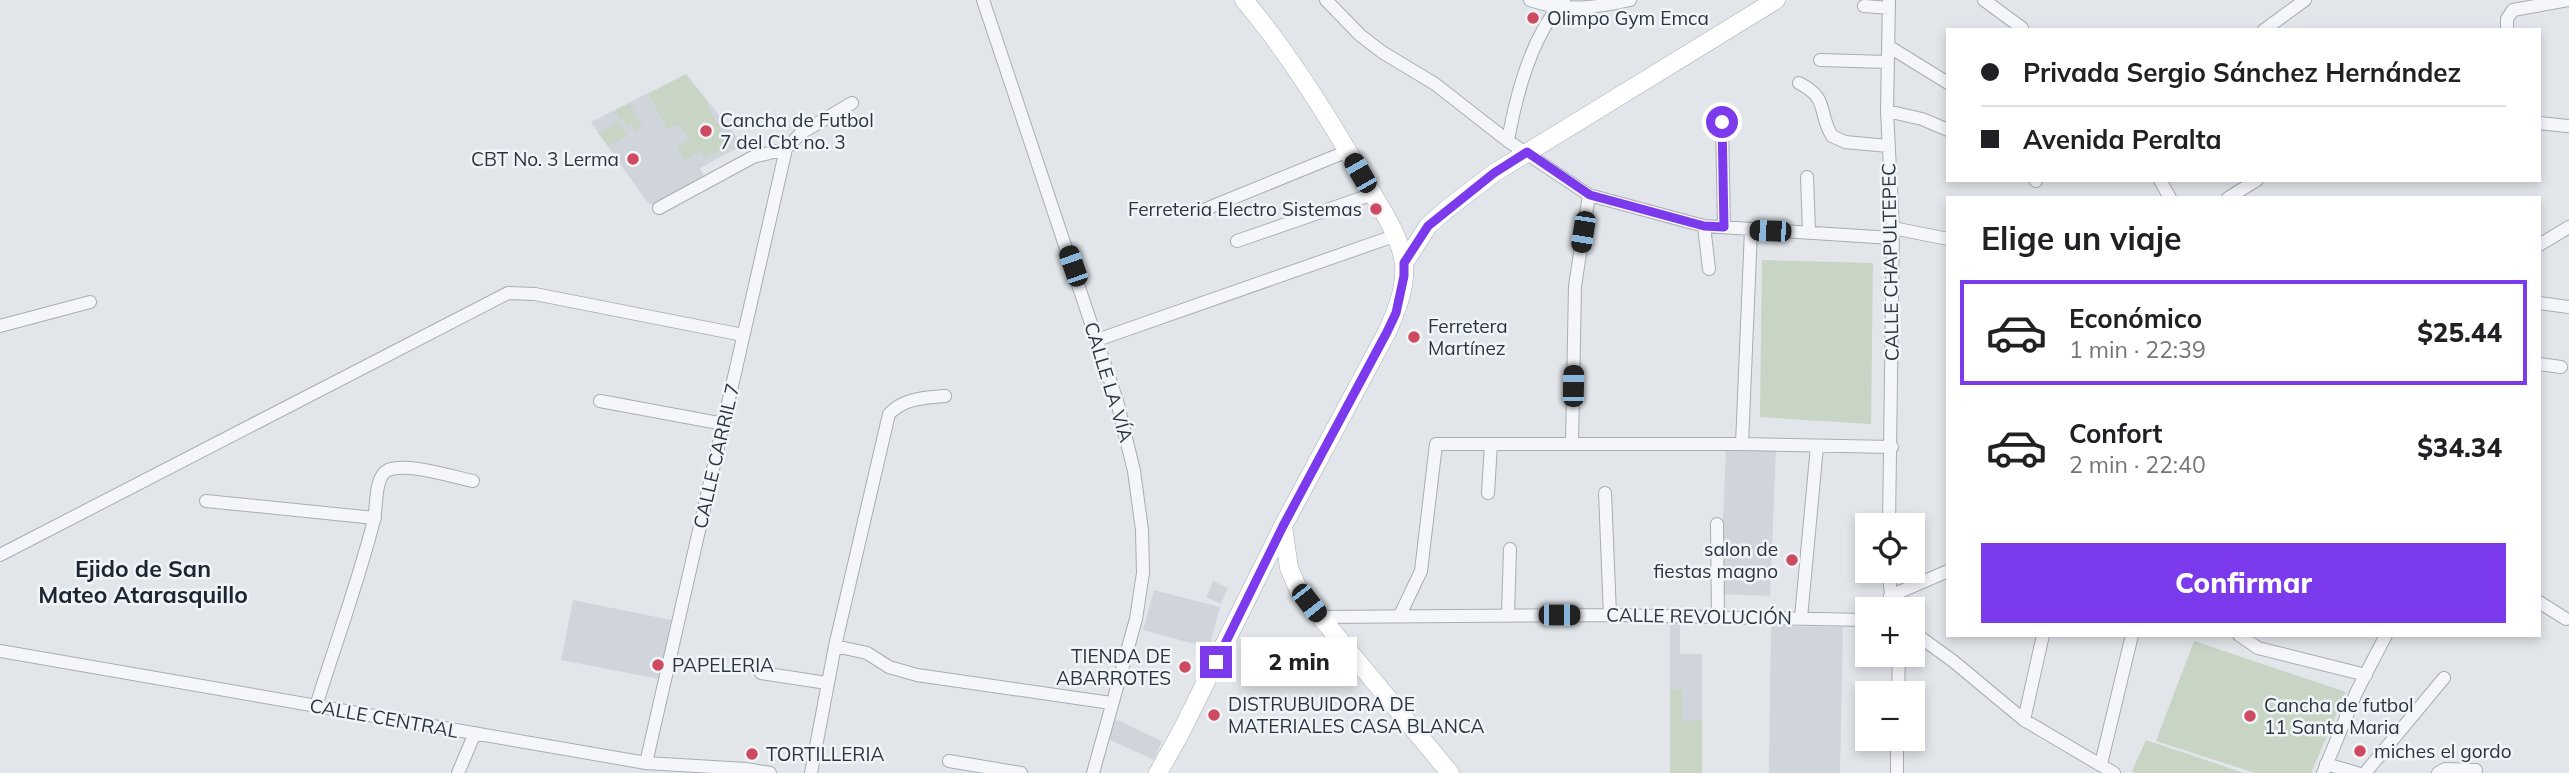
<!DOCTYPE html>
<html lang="es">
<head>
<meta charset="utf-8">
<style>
  :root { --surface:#fff; --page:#f2f2f2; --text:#202124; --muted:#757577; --line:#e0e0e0; --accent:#7c3aed }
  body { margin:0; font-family:Mulish,sans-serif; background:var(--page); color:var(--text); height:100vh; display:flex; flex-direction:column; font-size:26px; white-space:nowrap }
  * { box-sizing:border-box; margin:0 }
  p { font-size:23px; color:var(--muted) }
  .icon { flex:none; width:38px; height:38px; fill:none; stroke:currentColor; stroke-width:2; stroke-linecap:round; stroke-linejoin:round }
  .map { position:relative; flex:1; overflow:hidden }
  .panel { position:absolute; left:1946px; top:196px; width:595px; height:441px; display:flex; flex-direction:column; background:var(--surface); border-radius:0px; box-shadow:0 4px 10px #0003 }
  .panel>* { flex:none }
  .hud { position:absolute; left:1946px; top:28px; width:595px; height:154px; border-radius:0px; box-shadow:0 4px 10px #0003; display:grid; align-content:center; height:154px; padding:0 35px; background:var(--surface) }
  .buttons { position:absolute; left:1855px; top:513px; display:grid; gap:14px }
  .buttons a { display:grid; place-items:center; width:70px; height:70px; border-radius:0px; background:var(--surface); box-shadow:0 4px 10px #0003; font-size:35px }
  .end { position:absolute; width:32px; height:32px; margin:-16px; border:9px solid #7c3aed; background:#fff; box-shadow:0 0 0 4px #fff }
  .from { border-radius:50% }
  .bubble { position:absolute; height:49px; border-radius:0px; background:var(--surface); box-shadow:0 4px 10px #0003; font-size:23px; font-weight:800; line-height:49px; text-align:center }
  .car { position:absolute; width:21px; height:42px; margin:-21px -10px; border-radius:9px; box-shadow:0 0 5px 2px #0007; background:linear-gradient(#222 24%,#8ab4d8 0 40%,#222 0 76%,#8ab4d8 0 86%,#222 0) }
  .hud b { display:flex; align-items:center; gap:24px; height:66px; font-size:26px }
  .hud b+b { border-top:2px solid var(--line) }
  .hud i { width:18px; height:18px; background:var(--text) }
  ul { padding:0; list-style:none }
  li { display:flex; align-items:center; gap:21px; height:105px; margin:0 14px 10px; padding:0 21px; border:4px solid transparent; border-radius:0px }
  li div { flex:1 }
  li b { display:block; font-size:26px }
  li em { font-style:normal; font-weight:800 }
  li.selected { border-color:var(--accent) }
  li>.icon { width:63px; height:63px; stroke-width:1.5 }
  h2 { padding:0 35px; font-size:32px; line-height:84px }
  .button { display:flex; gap:14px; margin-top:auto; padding:14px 35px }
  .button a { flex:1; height:80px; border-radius:0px; background:var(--accent); color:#fff; font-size:28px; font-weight:800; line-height:80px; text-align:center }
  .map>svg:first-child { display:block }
  .built { fill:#d0d5dc }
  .green { fill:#c8d4c4 }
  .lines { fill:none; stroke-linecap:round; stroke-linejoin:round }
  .street-casing { stroke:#a7adb4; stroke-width:14 }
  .secondary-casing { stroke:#a7adb4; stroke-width:19 }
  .street { stroke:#f5f6f9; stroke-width:12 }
  .secondary { stroke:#fff; stroke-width:18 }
  .route { stroke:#7c3aed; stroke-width:9 }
  .poi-dot { fill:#cd4a61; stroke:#f2f5f8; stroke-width:2.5 }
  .labels { text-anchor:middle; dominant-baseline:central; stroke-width:5; stroke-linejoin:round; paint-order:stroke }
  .poi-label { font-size:19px; fill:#2a3442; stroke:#f2f5f8; text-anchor:start }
  .street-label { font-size:19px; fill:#2a3442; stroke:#f2f5f8 }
  .quarter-label { font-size:23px; font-weight:bold; fill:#1c2533; stroke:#f2f5f8 }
</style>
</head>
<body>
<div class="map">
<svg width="2569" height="773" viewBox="0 0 2569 773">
  <rect width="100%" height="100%" fill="#e2e6ea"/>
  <!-- built -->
  <path class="built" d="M686,74L743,145L700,168L705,179L654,205L649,204L638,189L591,122Z
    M1726,448L1776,450L1770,596L1720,594Z
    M1213,581L1228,588L1221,604L1206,597Z
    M1154,590L1220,607L1209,648L1143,630Z
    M573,600L671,620L659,679L561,660Z
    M1680,616V654H1702V773H1670V617Z
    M1771,626L1843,627L1840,773H1769Z
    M1113,718L1162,741L1154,760L1104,737Z"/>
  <!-- green -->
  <path class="green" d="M686,74L709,104L707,105L729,146L705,158L701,151L684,161L677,147L689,140L679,124L667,129L649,94Z
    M630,103L642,127L635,131L632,124L627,126L623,119L621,120L616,110Z
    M619,122L627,136L608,146L598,133Z
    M1762,260L1873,263L1871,424L1760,417Z
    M2194,641L2346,692L2311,773H2255L2156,741Z
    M1670,689H1682V721L1702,720V773H1670Z
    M2146,740L2244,773H2135L2132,771Z"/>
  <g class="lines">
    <!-- street casing -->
    <g class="street-casing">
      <path id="street" d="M983,0L1117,401L1134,471L1142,530L1143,573L1136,619L1093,773
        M1326,0L1360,35L1382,52L1435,84L1508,141L1589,195L1704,226L1892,238
        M1530,0C1564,12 1596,8 1630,0
        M1984,0L2022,28
        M1864,6L1889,8
        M2264,30L2305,0
        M2507,30V19L2513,10L2569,0
        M1888,46L1948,83
        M1820,60L1887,62
        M1799,83C1830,99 1817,111 1832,136L1845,142L1888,146
        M1887,111L1922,119L1948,130
        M1722,122L1724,227
        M2539,123L2567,126
        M1508,141C1516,95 1532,35 1564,0
        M1807,177L1809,232
        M2035,180L2036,181
        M2160,180L2170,198
        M2228,198L2257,180
        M659,208L753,157L786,149L801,133L852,103
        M1201,211L1348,151
        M1704,226L1709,269
        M1893,228L1948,239
        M1237,241L1373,194
        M2539,245L2569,227
        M2539,303L2569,307
        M0,326L90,302
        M1097,340L1394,236
        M2539,364L2561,367
        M600,401L724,424
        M1572,444L1575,286L1589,195
        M1742,444L1751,230
        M1488,493L1491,444
        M1605,493L1610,615
        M206,501L375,518
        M1717,524L1718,616
        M1889,525L1893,228L1887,111L1889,0
        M0,555L508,293L535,294L743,335
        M1888,570L1893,609
        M1890,596L1948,571
        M2539,602L2566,619
        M1400,615L1421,571L1436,444H1742L1892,447
        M1508,615L1510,549
        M1320,617L1610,615L1867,620
        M1801,618L1817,446
        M1913,632L1953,661L2024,720L2114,773
        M2239,635L2258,648L2366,675
        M835,646L867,653L889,667L917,675L1111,703
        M0,651L646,763L746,769L770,773
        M761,673L827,683
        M1898,693L1899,654
        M316,706C335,645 358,583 374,520C377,507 374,477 388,470C407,462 453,477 473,481
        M2024,720L2043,635
        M949,761L1021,773
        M646,763L786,149
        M2101,764L2132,635
        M2326,764L2357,773
        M458,773L475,733
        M811,773L835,646L889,414C904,398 924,398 945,396
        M1897,773V738
        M2323,773L2356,693L2386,635
        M2365,773L2444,678
        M2438,773L2445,769L2476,770"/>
    </g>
    <!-- secondary casing -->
    <g class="secondary-casing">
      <path id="secondary" d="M1404,263L1428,226L1447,209L1494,173L1776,0
        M1283,526L1289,568L1299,591L1450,773
        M1158,773L1181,732L1283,526L1387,332C1396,312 1406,288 1404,265C1401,236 1380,207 1366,183C1330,119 1291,56 1244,0"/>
    </g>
    <!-- street -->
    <use href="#street" class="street"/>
    <!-- secondary -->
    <use href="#secondary" class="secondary"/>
  </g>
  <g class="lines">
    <!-- route -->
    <path class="route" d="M1216,662L1283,526L1387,332L1396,313L1404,276V263L1428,226L1494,173L1527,152L1590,195L1704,226L1724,227L1722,122"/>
  </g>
  <!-- markers -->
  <g class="poi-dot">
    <circle cx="1533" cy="18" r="7"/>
    <circle cx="706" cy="131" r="7"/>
    <circle cx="633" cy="159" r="7"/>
    <circle cx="1376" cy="209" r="7"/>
    <circle cx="1414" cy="337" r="7"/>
    <circle cx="1792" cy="560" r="7"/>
    <circle cx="658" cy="665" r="7"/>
    <circle cx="1185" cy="667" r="7"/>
    <circle cx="1214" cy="715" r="7"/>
    <circle cx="2250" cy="716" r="7"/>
    <circle cx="2360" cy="751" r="7"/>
    <circle cx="752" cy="754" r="7"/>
  </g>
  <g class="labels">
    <!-- poi labels -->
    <g class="poi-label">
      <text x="1547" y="18">Olimpo Gym Emca</text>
      <text x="720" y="120">Cancha de Futbol<tspan x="720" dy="22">7 del Cbt no. 3</tspan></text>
      <text x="619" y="159" text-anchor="end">CBT No. 3 Lerma</text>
      <text x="1362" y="209" text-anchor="end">Ferreteria Electro Sistemas</text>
      <text x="1428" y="326">Ferretera<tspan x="1428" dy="22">Martínez</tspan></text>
      <text x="1778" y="549" text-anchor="end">salon de<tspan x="1778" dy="22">fiestas magno</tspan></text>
      <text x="1171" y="656" text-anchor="end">TIENDA DE<tspan x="1171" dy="22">ABARROTES</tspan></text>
      <text x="672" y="665">PAPELERIA</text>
      <text x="1228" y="704">DISTRUBUIDORA DE<tspan x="1228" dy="22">MATERIALES CASA BLANCA</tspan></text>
      <text x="2264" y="705">Cancha de futbol<tspan x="2264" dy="22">11 Santa Maria</tspan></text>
      <text x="2374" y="751">miches el gordo</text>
      <text x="766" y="754">TORTILLERIA</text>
    </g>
    <!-- street labels -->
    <g class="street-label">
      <text transform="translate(1890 262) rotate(-91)">CALLE CHAPULTEPEC</text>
      <text transform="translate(1109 382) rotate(73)">CALLE LA VÍA</text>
      <text transform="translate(716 456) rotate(-77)">CALLE CARRIL 7</text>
      <text transform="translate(1699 616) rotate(1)">CALLE REVOLUCIÓN</text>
      <text transform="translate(384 718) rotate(10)">CALLE CENTRAL</text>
    </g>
    <!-- quarter labels -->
    <g class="quarter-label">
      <text x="143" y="568">Ejido de San<tspan x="143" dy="26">Mateo Atarasquillo</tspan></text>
    </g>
  </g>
</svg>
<div class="buttons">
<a><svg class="icon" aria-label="locate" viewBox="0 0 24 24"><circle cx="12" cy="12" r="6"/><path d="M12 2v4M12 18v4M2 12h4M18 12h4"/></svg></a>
<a>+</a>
<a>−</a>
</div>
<i class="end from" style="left:1722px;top:122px"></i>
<i class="end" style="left:1216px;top:662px"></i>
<div class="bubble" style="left:1241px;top:637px;width:116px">2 min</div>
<i class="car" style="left:1360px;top:173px;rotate:330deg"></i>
<i class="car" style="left:1770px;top:231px;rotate:272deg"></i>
<i class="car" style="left:1583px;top:232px;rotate:189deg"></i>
<i class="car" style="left:1073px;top:266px;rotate:341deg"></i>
<i class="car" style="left:1573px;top:386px;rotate:1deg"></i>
<i class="car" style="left:1309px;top:603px;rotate:142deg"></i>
<i class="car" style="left:1559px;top:615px;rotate:90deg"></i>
<div class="hud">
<b><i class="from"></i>Privada Sergio Sánchez Hernández</b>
<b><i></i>Avenida Peralta</b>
</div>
<section class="panel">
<h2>Elige un viaje</h2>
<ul>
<li class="selected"><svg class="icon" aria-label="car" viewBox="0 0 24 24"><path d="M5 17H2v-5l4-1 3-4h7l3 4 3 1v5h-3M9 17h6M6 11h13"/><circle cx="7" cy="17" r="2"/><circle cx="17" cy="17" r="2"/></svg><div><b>Económico</b><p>1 min · 22:39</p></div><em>$25.44</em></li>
<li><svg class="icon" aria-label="car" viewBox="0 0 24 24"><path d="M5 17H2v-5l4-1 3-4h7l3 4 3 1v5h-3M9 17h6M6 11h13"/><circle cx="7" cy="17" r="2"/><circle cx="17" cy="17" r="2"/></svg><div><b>Confort</b><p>2 min · 22:40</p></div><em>$34.34</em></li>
</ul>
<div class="button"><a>Confirmar</a></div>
</section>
</div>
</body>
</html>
